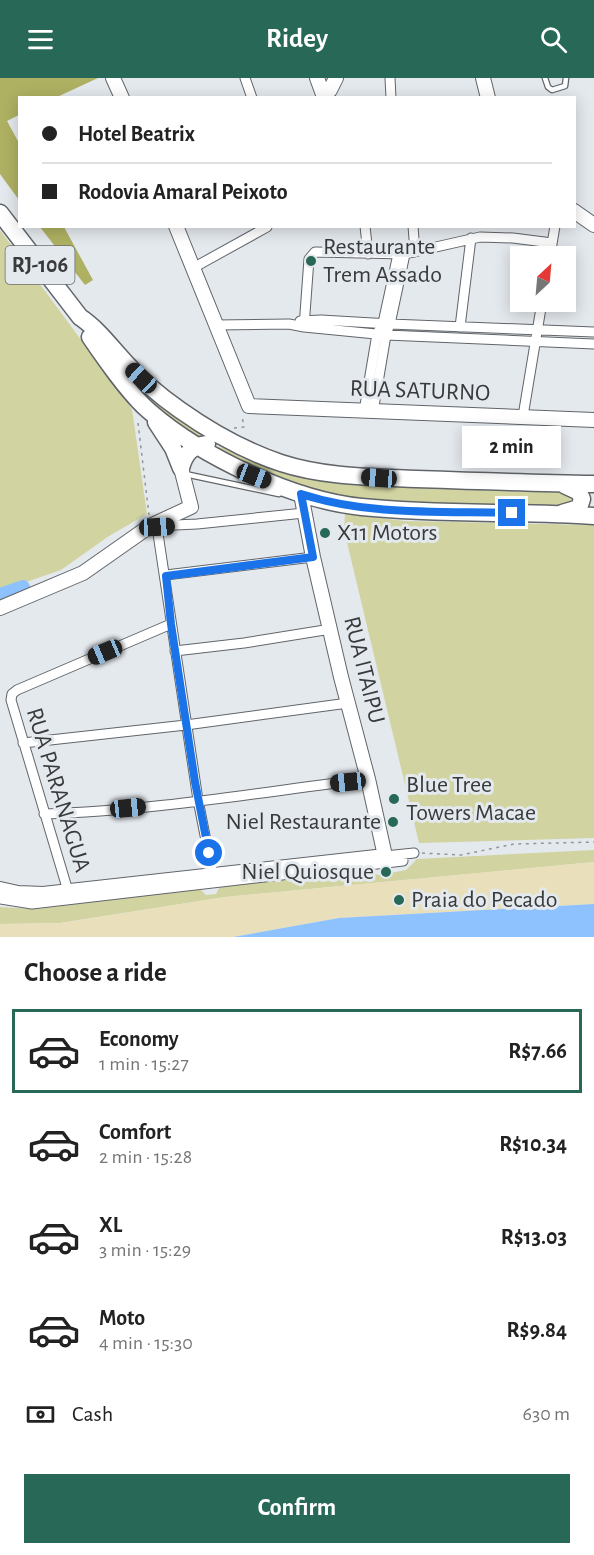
<!DOCTYPE html>
<html lang="en">
<head>
<meta charset="utf-8">
<style>
  :root { --surface:#fff; --page:#f6f6f6; --text:#222; --muted:#767676; --line:#e0e0e0; --accent:#286857 }
  body { margin:0; font-family:"Alegreya Sans",sans-serif; background:var(--page); color:var(--text); height:100vh; display:flex; flex-direction:column; font-size:22px; white-space:nowrap }
  * { box-sizing:border-box; margin:0 }
  p { font-size:20px; color:var(--muted) }
  .icon { flex:none; width:33px; height:33px; fill:none; stroke:currentColor; stroke-width:2; stroke-linecap:round; stroke-linejoin:round }
  .map { position:relative; height:859px; overflow:hidden }
  .sheet { display:flex; flex-direction:column; background:var(--surface); flex:1 }
  .sheet>* { flex:none }
  .top-card { position:absolute; left:18px; top:18px; width:558px; height:132px; border-radius:0px; box-shadow:0 3px 15px #0003; display:grid; align-content:center; height:132px; padding:0 24px; background:var(--surface) }
  .needle { width:39px; rotate:26deg }
  .tools { position:absolute; left:510px; top:168px; display:grid; gap:12px }
  .tools a { display:grid; place-items:center; width:66px; height:66px; border-radius:0px; background:var(--surface); box-shadow:0 3px 15px #0003; font-size:30px }
  .end { position:absolute; width:27px; height:27px; margin:-14px; border:8px solid #1a73e8; background:#fff; box-shadow:0 0 0 3px #fff }
  .from { border-radius:50% }
  .bubble { position:absolute; height:42px; border-radius:0px; background:var(--surface); box-shadow:0 3px 15px #0003; font-size:20px; font-weight:600; line-height:42px; text-align:center }
  .car { position:absolute; width:18px; height:36px; margin:-18px -9px; border-radius:8px; box-shadow:0 0 4px 2px #0007; background:linear-gradient(#222 24%,#8ab4d8 0 40%,#222 0 76%,#8ab4d8 0 86%,#222 0) }
  .top-card b { display:flex; align-items:center; gap:21px; height:57px; font-size:22px }
  .top-card b+b { border-top:2px solid var(--line) }
  .top-card i { width:15px; height:15px; background:var(--text) }
  ul { padding:0; list-style:none }
  li { display:flex; align-items:center; gap:18px; height:84px; margin:0 12px 9px; padding:0 12px; border:3px solid transparent; border-radius:0px }
  li div { flex:1 }
  li b { display:block; font-size:22px }
  li em { font-style:normal; font-weight:600 }
  li.current { border-color:var(--accent) }
  li>.icon { width:54px; height:54px; stroke-width:1.5 }
  h2 { padding:0 24px; font-size:27px; line-height:72px }
  .pay { display:flex; align-items:center; gap:15px; height:66px; padding:0 24px; font-size:22px }
  .pay p { margin-inline-start:auto }
  .button { display:flex; gap:12px; margin-top:auto; padding:12px 24px }
  .button a { flex:1; height:69px; border-radius:0px; background:var(--accent); color:#fff; font-size:24px; font-weight:600; line-height:69px; text-align:center }
  header { display:flex; justify-content:space-between; align-items:center; height:78px; padding:0 24px; background:var(--accent); color:#fff; font-size:27px; font-weight:600 }
  .map>svg:first-child { display:block }
  .green { fill:#d1d4a0 }
  .forest { fill:#aeb162 }
  .sand { fill:#e9dfba }
  .water { fill:#8ec2fe }
  .lines { fill:none; stroke-linecap:round; stroke-linejoin:round }
  .river { stroke:#8ec2fe; stroke-width:14 }
  .lane-casing { stroke:#61656a; stroke-width:7 }
  .street-casing { stroke:#61656a; stroke-width:11 }
  .secondary-casing { stroke:#61656a; stroke-width:16 }
  .highway-casing { stroke:#61656a; stroke-width:19 }
  .path { stroke:#929699; stroke-width:1.5; stroke-dasharray:3 4.5; stroke-linecap:butt }
  .lane { stroke:#fff; stroke-width:4.5 }
  .street { stroke:#fff; stroke-width:9 }
  .secondary { stroke:#fff; stroke-width:14 }
  .highway { stroke:#fff; stroke-width:16 }
  .route { stroke:#1a73e8; stroke-width:8 }
  .poi-dot { fill:#286857; stroke:#e4e9ee; stroke-width:2 }
  .labels { text-anchor:middle; dominant-baseline:central; stroke-width:6; stroke-linejoin:round; paint-order:stroke }
  .shield { fill:#e4e9ee; stroke:#6c6e71; stroke-width:1.5 }
  .shield-label { font-size:22px; font-weight:bold; fill:#383a3c }
  .poi-label { font-size:24px; fill:#383a3c; stroke:#e4e9ee; text-anchor:start }
  .street-label { font-size:24px; fill:#383a3c; stroke:#e4e9ee }
</style>
</head>
<body>
<header><svg class="icon" aria-label="menu" viewBox="0 0 24 24"><path d="M4 6h16M4 12h16M4 18h16"/></svg>Ridey<svg class="icon" aria-label="search" viewBox="0 0 24 24"><circle cx="10" cy="10" r="6"/><path d="M15 15l6 6"/></svg></header>
<div class="map">
<svg width="594" height="859" viewBox="0 0 594 859">
  <rect width="100%" height="100%" fill="#e4e9ee"/>
  <!-- green -->
  <path class="green" d="M0,152L132,331L147,436L109,458L61,492L0,513Z
    M146,316L211,359L198,363L147,324Z
    M217,369L232,371L351,403L496,413L560,414L570,418L571,423L565,429H396L327,420L207,370Z
    M345,436L405,443L594,447V760L419,765L344,452Z
    M594,772V784L225,819L60,845L0,846V829L37,831L200,811L206,817L216,816L220,808L354,792L380,797L406,792L417,781Z"/>
  <!-- forest -->
  <path class="forest" d="M0,0H98L57,19L20,20L19,37L7,43L19,65V122L0,96Z
    M40,149H64L93,202L85,207Z"/>
  <!-- sand -->
  <path class="sand" d="M594,784V826L339,840L233,859H0V846L61,845L225,819Z"/>
  <!-- water -->
  <path class="water" d="M594,826V859H233L339,840Z"/>
  <g class="lines">
    <!-- river -->
    <path class="river" d="M0,517L23,509"/>
    <!-- lane casing -->
    <g class="lane-casing">
      <path id="lane" d="M545,0L548,9L552,12L565,8L566,0
        M185,396L279,416"/>
    </g>
    <!-- street casing -->
    <g class="street-casing">
      <path id="street" d="M245,0L252,20
        M390,0L391,20
        M365,148L368,176
        M413,148L415,174
        M550,178L555,148
        M193,190L267,149
        M300,243L321,242L390,246L594,254
        M216,247L289,246L304,249L386,257L594,266
        M304,249L309,181L315,174L405,176L480,159L513,160L552,165
        M460,249L471,160
        M364,333L377,256L383,245L398,176
        M373,334L386,257L390,246L405,176
        M523,338L542,224
        M153,448L197,446L304,435
        M157,449L198,722L213,798
        M166,497L313,479
        M175,573L244,565L331,551
        M23,665L186,647L348,625
        M44,736C152,733 261,714 368,701
        M385,778L414,775
        M68,813L11,622L12,616L17,612L171,546
        M0,821L32,826L403,783"/>
    </g>
    <!-- secondary casing -->
    <g class="secondary-casing">
      <path id="secondary" d="M113,0L122,20
        M317,0L324,19L330,12L336,0
        M483,0L488,20
        M574,133L594,147
        M176,148L249,328L594,342
        M0,530L83,495L150,448L191,429L181,390
        M0,811L18,815L43,816L385,778L368,701L341,599L313,479L301,416"/>
    </g>
    <!-- highway casing -->
    <g class="highway-casing">
      <path id="highway" d="M0,135L80,239C98,251 111,269 125,284C141,302 160,318 180,332C211,354 245,373 281,385C324,399 371,399 416,401C475,403 535,405 594,406
        M90,259C105,281 129,316 149,333C202,379 293,422 362,429C439,437 517,433 594,438
        M156,344L173,370L181,390
        M181,390C185,375 192,368 207,366
        M562,435L579,430L582,421L579,414L564,407"/>
    </g>
    <!-- path -->
    <path class="path" d="M138,345L149,437
      M234,350L244,349L242,338
      M422,775L461,777L514,766L594,764"/>
    <!-- lane -->
    <use href="#lane" class="lane"/>
    <!-- street -->
    <use href="#street" class="street"/>
    <!-- secondary -->
    <use href="#secondary" class="secondary"/>
    <!-- highway -->
    <use href="#highway" class="highway"/>
  </g>
  <g class="lines">
    <!-- route -->
    <path class="route" d="M209,775L195,704L171,546L166,498L313,479L301,416C369,438 442,433 512,435"/>
  </g>
  <!-- markers -->
  <g class="poi-dot">
    <circle cx="311" cy="183" r="6"/>
    <circle cx="325" cy="455" r="6"/>
    <circle cx="394" cy="721" r="6"/>
    <circle cx="393" cy="744" r="6"/>
    <circle cx="386" cy="794" r="6"/>
    <circle cx="399" cy="822" r="6"/>
  </g>
  <g class="labels">
    <!-- shield labels -->
    <rect class="shield" x="5.5" y="168" width="69" height="38" rx="4.5"/>
    <g class="shield-label">
      <text x="40" y="187">RJ-106</text>
    </g>
    <!-- poi labels -->
    <g class="poi-label">
      <text x="323" y="169">Restaurante<tspan x="323" dy="28">Trem Assado</tspan></text>
      <text x="337" y="455">X11 Motors</text>
      <text x="406" y="707">Blue Tree<tspan x="406" dy="28">Towers Macae</tspan></text>
      <text x="381" y="744" text-anchor="end">Niel Restaurante</text>
      <text x="374" y="794" text-anchor="end">Niel Quiosque</text>
      <text x="411" y="822">Praia do Pecado</text>
    </g>
    <!-- street labels -->
    <g class="street-label">
      <text transform="translate(420 313) rotate(2)">RUA SATURNO</text>
      <text transform="translate(364 592) rotate(76)">RUA ITAIPU</text>
      <text transform="translate(58 712) rotate(73)">RUA PARANAGUA</text>
    </g>
  </g>
</svg>
<div class="tools">
<a><svg class="needle" viewBox="-14 -14 28 28"><path d="M0-13l5 13h-10z" fill="#e53935"/><path d="M0 13l5-13h-10z" fill="#767676"/></svg></a>
</div>
<i class="end from" style="left:209px;top:775px"></i>
<i class="end" style="left:512px;top:435px"></i>
<div class="bubble" style="left:462px;top:348px;width:99px">2 min</div>
<i class="car" style="left:141px;top:300px;rotate:313deg"></i>
<i class="car" style="left:254px;top:398px;rotate:111deg"></i>
<i class="car" style="left:379px;top:400px;rotate:274deg"></i>
<i class="car" style="left:157px;top:449px;rotate:87deg"></i>
<i class="car" style="left:105px;top:574px;rotate:247deg"></i>
<i class="car" style="left:348px;top:704px;rotate:264deg"></i>
<i class="car" style="left:128px;top:730px;rotate:84deg"></i>
<div class="top-card">
<b><i class="from"></i>Hotel Beatrix</b>
<b><i></i>Rodovia Amaral Peixoto</b>
</div>
</div>
<section class="sheet">
<h2>Choose a ride</h2>
<ul>
<li class="current"><svg class="icon" aria-label="car" viewBox="0 0 24 24"><path d="M5 17H2v-5l4-1 3-4h7l3 4 3 1v5h-3M9 17h6M6 11h13"/><circle cx="7" cy="17" r="2"/><circle cx="17" cy="17" r="2"/></svg><div><b>Economy</b><p>1 min · 15:27</p></div><em>R$7.66</em></li>
<li><svg class="icon" aria-label="car" viewBox="0 0 24 24"><path d="M5 17H2v-5l4-1 3-4h7l3 4 3 1v5h-3M9 17h6M6 11h13"/><circle cx="7" cy="17" r="2"/><circle cx="17" cy="17" r="2"/></svg><div><b>Comfort</b><p>2 min · 15:28</p></div><em>R$10.34</em></li>
<li><svg class="icon" aria-label="car" viewBox="0 0 24 24"><path d="M5 17H2v-5l4-1 3-4h7l3 4 3 1v5h-3M9 17h6M6 11h13"/><circle cx="7" cy="17" r="2"/><circle cx="17" cy="17" r="2"/></svg><div><b>XL</b><p>3 min · 15:29</p></div><em>R$13.03</em></li>
<li><svg class="icon" aria-label="car" viewBox="0 0 24 24"><path d="M5 17H2v-5l4-1 3-4h7l3 4 3 1v5h-3M9 17h6M6 11h13"/><circle cx="7" cy="17" r="2"/><circle cx="17" cy="17" r="2"/></svg><div><b>Moto</b><p>4 min · 15:30</p></div><em>R$9.84</em></li>
</ul>
<div class="pay"><svg class="icon" aria-label="cash" viewBox="0 0 24 24"><path d="M3 7h18v10H3z"/><circle cx="12" cy="12" r="2"/></svg>Cash<p>630 m</p></div>
<div class="button"><a>Confirm</a></div>
</section>
</body>
</html>
